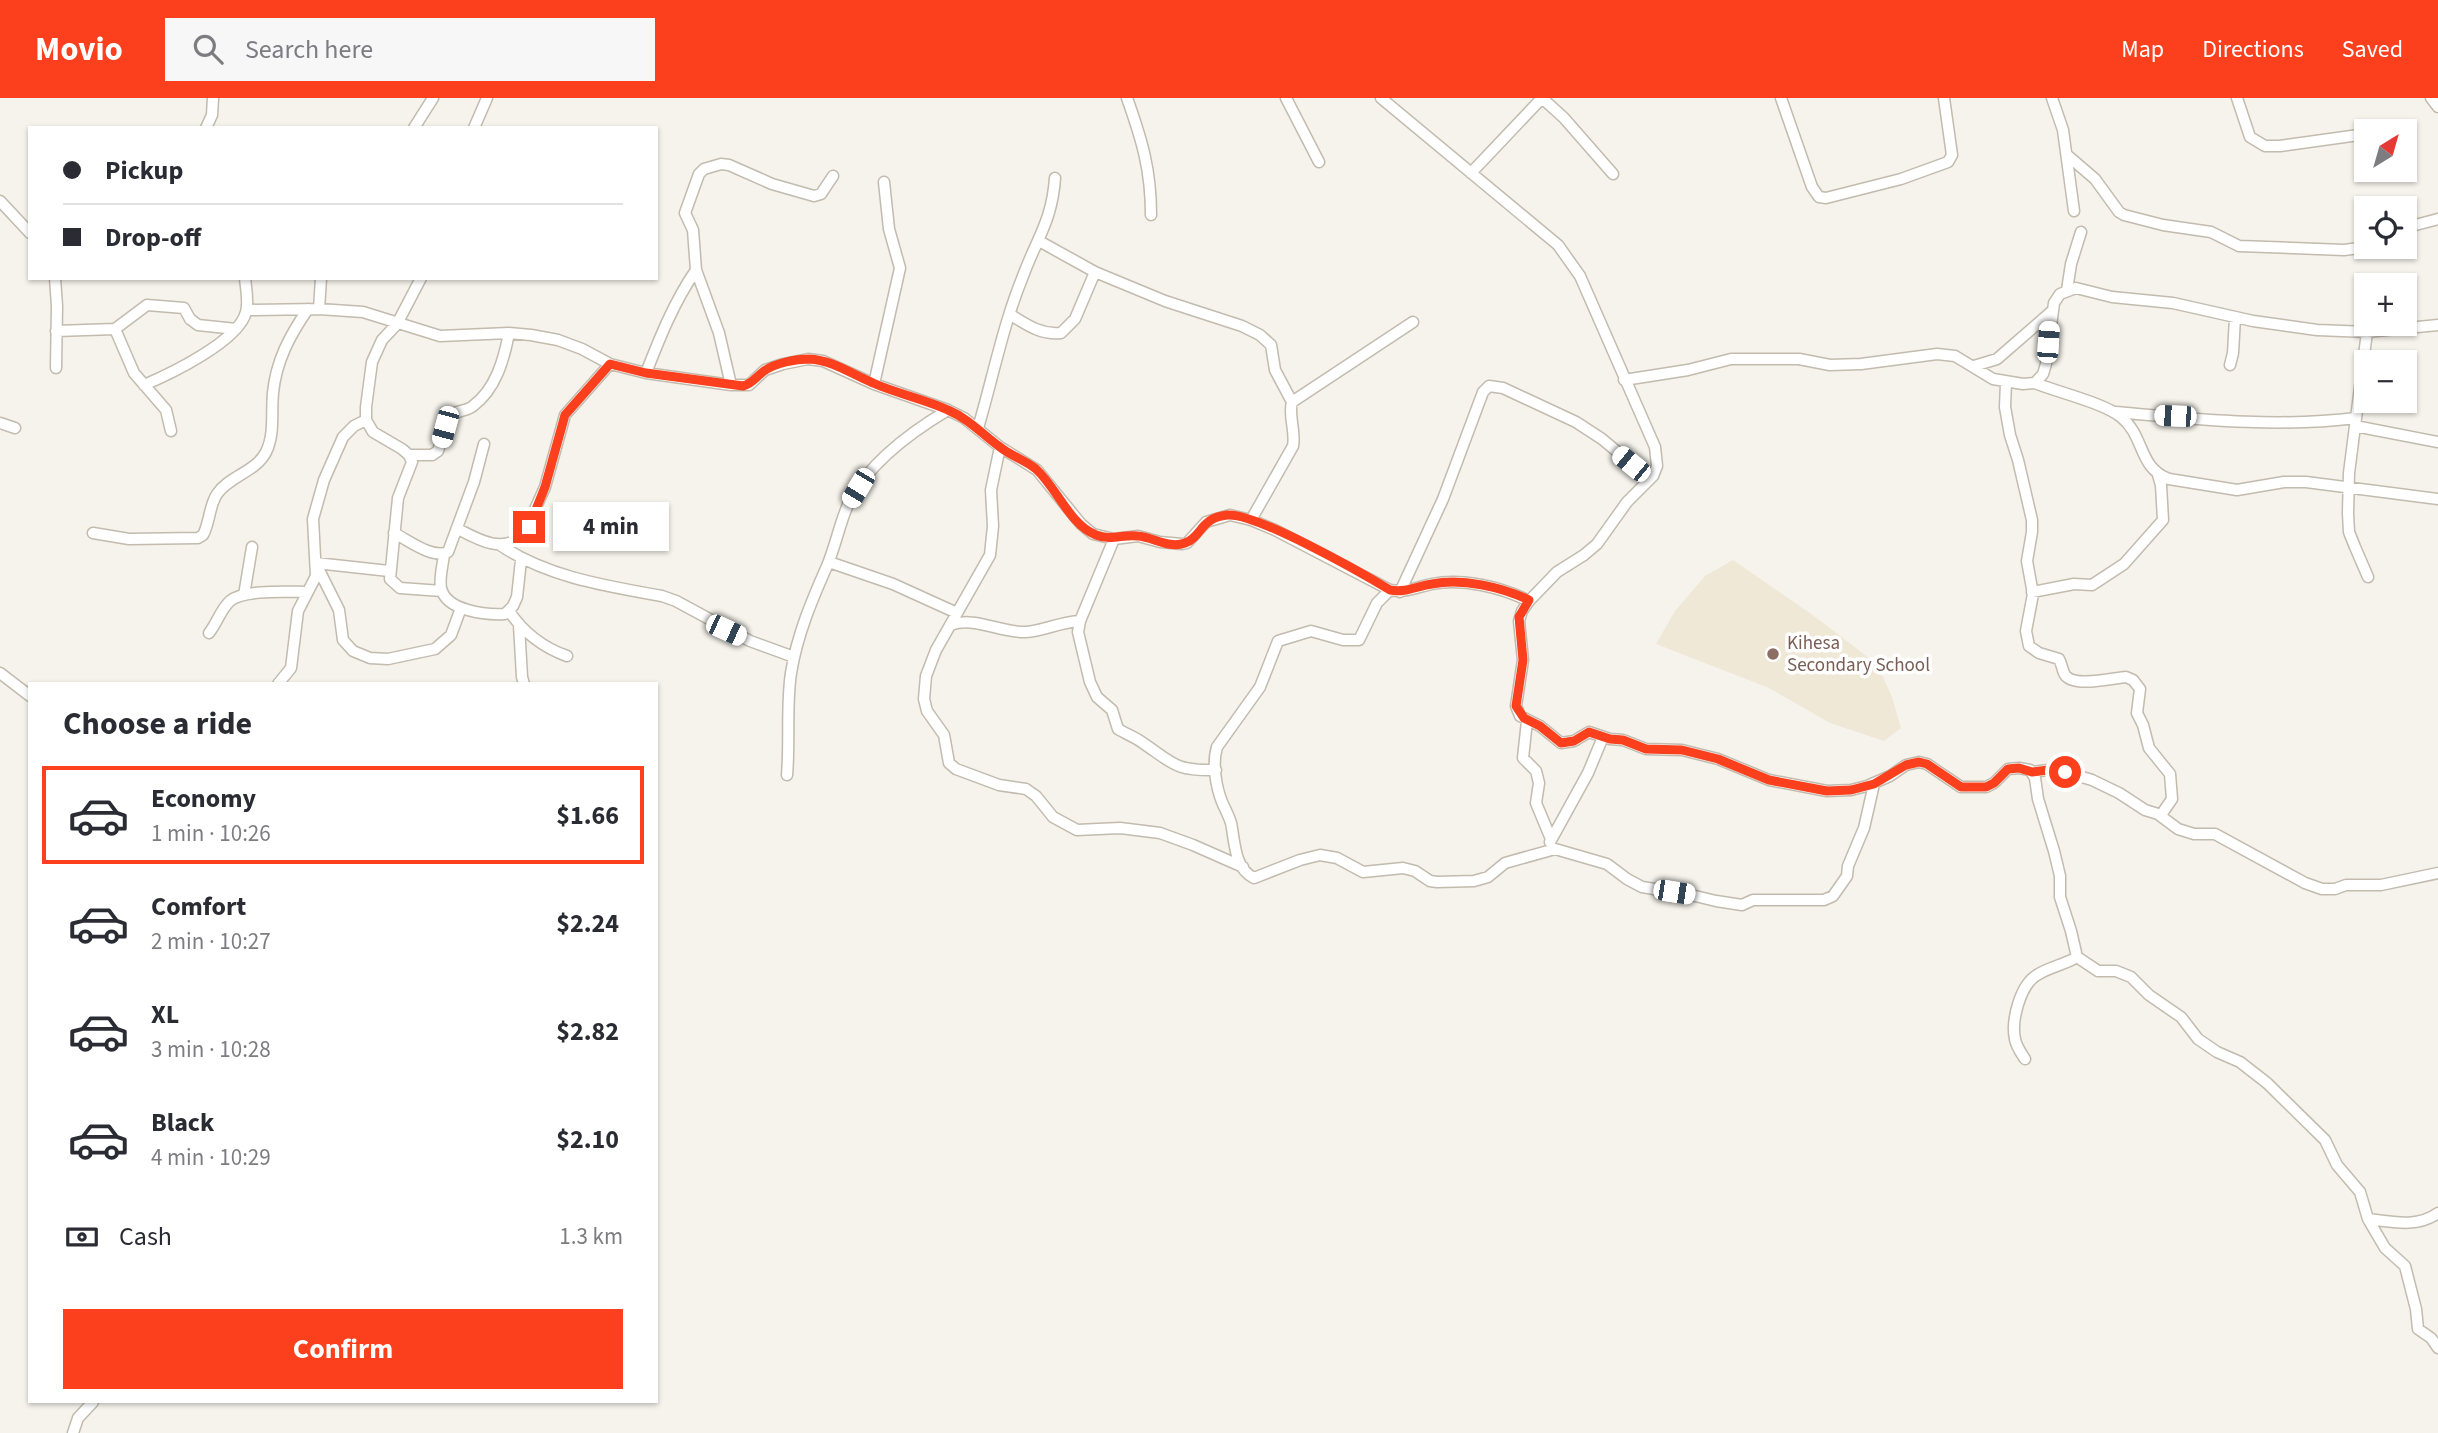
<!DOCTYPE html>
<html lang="en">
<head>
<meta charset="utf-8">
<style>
  :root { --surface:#fff; --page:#f7f7f7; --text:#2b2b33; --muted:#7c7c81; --line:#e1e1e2; --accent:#fc3f1d }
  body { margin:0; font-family:"Source Sans 3",sans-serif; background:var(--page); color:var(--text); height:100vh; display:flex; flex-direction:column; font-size:26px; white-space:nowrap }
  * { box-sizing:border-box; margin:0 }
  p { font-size:23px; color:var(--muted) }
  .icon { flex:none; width:38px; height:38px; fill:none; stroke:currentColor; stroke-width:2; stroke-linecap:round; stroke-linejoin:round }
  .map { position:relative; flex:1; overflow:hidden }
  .details { position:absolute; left:28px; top:584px; width:630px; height:721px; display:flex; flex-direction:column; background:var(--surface); border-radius:0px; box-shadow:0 2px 5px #0004 }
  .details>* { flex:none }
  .guide { position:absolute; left:28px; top:28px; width:630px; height:154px; border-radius:0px; box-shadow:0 2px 5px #0004; display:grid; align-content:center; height:154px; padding:0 35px; background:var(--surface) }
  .needle { width:46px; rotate:37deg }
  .tools { position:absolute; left:2354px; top:21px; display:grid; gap:14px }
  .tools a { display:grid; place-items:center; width:63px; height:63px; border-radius:0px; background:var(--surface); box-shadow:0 2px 5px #0004; font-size:35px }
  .end { position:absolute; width:32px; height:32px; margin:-16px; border:9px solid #fc3f1d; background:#fff; box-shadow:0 0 0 4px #fff }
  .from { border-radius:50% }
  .bubble { position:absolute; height:49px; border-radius:0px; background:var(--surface); box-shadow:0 2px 5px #0004; font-size:23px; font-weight:700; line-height:49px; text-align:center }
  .car { position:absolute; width:21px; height:42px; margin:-21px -10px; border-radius:9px; box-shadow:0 0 5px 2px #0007; background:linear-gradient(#fff 24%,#345 0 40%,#fff 0 76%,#345 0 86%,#fff 0) }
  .guide b { display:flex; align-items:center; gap:24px; height:66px; font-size:26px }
  .guide b+b { border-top:2px solid var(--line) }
  .guide i { width:18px; height:18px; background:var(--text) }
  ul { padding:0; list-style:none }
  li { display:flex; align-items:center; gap:21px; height:98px; margin:0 14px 10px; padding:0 21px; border:4px solid transparent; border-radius:0px }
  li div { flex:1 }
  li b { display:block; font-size:26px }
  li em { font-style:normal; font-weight:700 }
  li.current { border-color:var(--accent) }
  li>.icon { width:63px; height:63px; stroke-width:1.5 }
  h2 { padding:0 35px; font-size:32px; line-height:84px }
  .pay { display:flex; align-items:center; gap:18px; height:77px; padding:0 35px; font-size:26px }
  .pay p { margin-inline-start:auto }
  .primary-button { display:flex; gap:14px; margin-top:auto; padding:14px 35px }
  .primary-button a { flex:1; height:80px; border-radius:0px; background:var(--accent); color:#fff; font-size:28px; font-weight:700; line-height:80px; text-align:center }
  header { display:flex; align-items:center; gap:42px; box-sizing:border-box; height:98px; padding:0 35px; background:var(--accent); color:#fff }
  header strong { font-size:33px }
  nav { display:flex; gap:38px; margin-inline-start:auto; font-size:24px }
  .search { width:490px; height:63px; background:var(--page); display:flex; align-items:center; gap:18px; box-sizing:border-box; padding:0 24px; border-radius:0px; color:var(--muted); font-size:26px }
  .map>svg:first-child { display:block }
  .education { fill:#efe8d6 }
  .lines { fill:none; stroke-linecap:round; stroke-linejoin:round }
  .street-casing { stroke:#c2bbae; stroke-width:13 }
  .street { stroke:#fff; stroke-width:10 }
  .route { stroke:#fc3f1d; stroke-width:9 }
  .education-dot { fill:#8d6e63; stroke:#fff; stroke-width:2.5 }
  .labels { text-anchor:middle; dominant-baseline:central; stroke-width:7; stroke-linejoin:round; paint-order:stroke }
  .education-label { font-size:19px; fill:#785e54; stroke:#fff; text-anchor:start }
</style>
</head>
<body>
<header>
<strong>Movio</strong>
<div class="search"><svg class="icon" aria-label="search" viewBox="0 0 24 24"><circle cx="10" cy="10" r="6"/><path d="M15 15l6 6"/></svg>Search here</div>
<nav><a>Map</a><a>Directions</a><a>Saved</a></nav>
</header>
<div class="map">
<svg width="2438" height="1335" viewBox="0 0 2438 1335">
  <rect width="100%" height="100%" fill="#f6f3ec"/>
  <!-- education -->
  <path class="education" d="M1733,462L1814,518L1877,566L1892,599L1901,630L1884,643L1830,625L1769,590L1656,546L1675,513L1705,478Z"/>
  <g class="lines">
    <!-- street casing -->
    <g class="street-casing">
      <path id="street" d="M1127,0C1142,42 1151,72 1151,117
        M1286,0L1319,64
        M1381,0L1558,147L1580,178L1655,349L1657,368L1653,378L1627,404L1597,446L1584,457L1557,474L1529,503L1522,513L1519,523L1523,562L1516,608L1520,618L1540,628L1561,645L1574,643L1589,634L1610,641L1623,642L1646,651L1682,652L1718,661L1769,682L1827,693L1851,692L1867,688L1890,678L1906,667L1919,664L1927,666L1961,689H1986L1994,685L2008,671L2019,670L2030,672L2035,680L2038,701L2054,753L2060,778V799L2071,833L2077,859L2098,873H2116L2131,879L2149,897L2181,919L2198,941L2217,954L2240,964L2267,985L2325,1042L2337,1067L2360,1094L2368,1121L2385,1150L2405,1168L2416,1211L2418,1231L2431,1240L2438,1250
        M1542,0L1564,20L1613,76
        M1781,0L1812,89L1819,99L1826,100L1901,81L1948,64L1952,57L1944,0
        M2052,0L2063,32L2074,113
        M2237,0L2250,39L2265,48H2280L2366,36
        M2431,0L2438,9
        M206,30L212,17L213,0
        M414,30L433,0
        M474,30L487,0
        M2397,33L2409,32
        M2067,57L2095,81L2119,114L2124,117L2163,127L2211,134L2239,148L2344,152L2367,149
        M1471,75L1542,0
        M0,103L30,135
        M2404,130L2438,121
        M1039,143L1095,174L1165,203L1242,228L1260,237L1271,247L1275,272L1292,304
        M55,180L57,208L56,270
        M421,180L397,226L382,242L372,264L366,309V322L373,334L402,351L409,357L412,364L398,400L390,481L400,490L442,493
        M2067,192L2071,166L2081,134
        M319,211L321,180
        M247,212L319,211L363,214L440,238L509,235L531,237L558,242L582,251L610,266L646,275L731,287H749L765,272L783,266L808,261L823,263L874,286L948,312L964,320L1000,349L1037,372L1081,426L1093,436L1114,441L1138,438L1160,444L1182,446L1187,445L1206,424L1230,417L1251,422L1275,432L1390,492C1406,495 1417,489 1432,486C1463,480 1501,489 1529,503
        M1011,217C1027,227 1041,237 1061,235L1075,221L1095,174
        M115,231L134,275L166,312L171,333
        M56,233L115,231L147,207L184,210L190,221L198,227L236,231
        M2367,234L2349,375L2348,415L2349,434L2355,449L2368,479
        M2230,267L2233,255L2235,220
        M1974,268L1997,261L2051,214
        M646,275C660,239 674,204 696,172
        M1624,282L1688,272L1731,261H1799L1830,267L1861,266L1937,256L1955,258L1993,281L2023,286L2035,285L2043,276L2046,266L2054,205L2060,196L2076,190L2112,199L2173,205L2253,223L2317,232L2367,234L2438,227
        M2006,284L2005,309L2010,337L2018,362L2032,422V434L2027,463L2033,496L2026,533L2029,548L2039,555L2059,561C2062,566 2062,572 2065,577C2074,590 2113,580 2126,579L2133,582L2140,591L2137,615L2143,627L2149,650L2170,676L2172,701L2161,717
        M2035,285C2057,294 2104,305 2121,319C2145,338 2138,370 2169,381L2237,392L2284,384H2306L2438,401
        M874,286L900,170L889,131L884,84
        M144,287C170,276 239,243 246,214C249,204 246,191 245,180
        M731,287L719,235L696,172L693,132L685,115L699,76L704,71L721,66L729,67L772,86L814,98L821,96L833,78
        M2115,314C2195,321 2276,330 2356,320
        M0,325L15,330
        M2355,328L2438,344
        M978,330C993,279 1003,227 1023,178C1037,140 1052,123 1055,80
        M1000,349L991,392L993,428L990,457L936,552L926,578L924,601L927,613L944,637L949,665L956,671L999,687L1026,691L1036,698L1053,719L1077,732L1120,730L1160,735L1193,747L1243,769
        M409,357H432L438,353L445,329L453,316C460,312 467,313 473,308C496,291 504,261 509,235
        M1251,422L1293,348C1296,333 1288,318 1292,304L1413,224
        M458,431C479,442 501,455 523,438L545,389L565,317L610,266
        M93,435L129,441L198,440L203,437C210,424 209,408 217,396C229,378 256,374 266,354C275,336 271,314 273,295C276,263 290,237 308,211
        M394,435C408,442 432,461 448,454L474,384L484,346
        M1114,441L1080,523L1078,534L1090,584L1097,599L1112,612L1118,631C1126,636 1135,639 1143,645C1174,666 1175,673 1216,672
        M500,447C547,479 606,488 662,498L676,503L750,543L794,559
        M444,456C443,467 439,479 441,490C446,513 486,517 505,516L513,508L517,499L521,462
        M829,464L893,486L957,515
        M316,465L389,473
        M317,468L339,512L343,542L353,553L370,560L388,561L435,551L451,537L461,510
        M1390,492L1377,505L1359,542H1343L1311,533L1278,543L1260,589L1217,649C1212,665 1216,689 1222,704C1225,711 1229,718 1231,725C1235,744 1234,770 1254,780L1300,762L1320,757L1337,760L1363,774L1403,770L1415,773L1430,783L1437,784L1474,783L1488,779L1505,765L1555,751L1607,766L1627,781L1642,789L1691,797L1716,803L1742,807L1753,802H1824L1833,798L1847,778L1848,768L1864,730L1874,686
        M1400,494L1443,401L1483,294L1489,288L1503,290L1576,324L1602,341L1650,381
        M2032,494L2074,486L2092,487L2124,466L2163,422L2161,387L2158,377
        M244,497L252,449
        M509,513C523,534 544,550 567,558
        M519,527L522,579L524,586
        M950,527C976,518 1000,535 1026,534C1043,533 1060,524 1080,523
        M209,535C217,525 221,511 230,503C244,491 289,494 307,494
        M0,575L30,598
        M278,586L291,570L298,513L316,478L313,421L324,382L343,339L354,328L366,322
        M1527,623L1523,660L1536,673L1539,685L1536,705L1551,741
        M2032,674L2056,671L2092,682L2119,695L2145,712L2158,716L2178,731L2194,736H2215L2305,785L2322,791H2335L2346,787H2381L2438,775
        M787,677C790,643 786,608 791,575C797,537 812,502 827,468C836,447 840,423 850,402C871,363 911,334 948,312
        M1550,744L1588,675L1603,639
        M2025,961C2021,955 2016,948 2015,941C2011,923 2020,887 2037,877C2049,869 2064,867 2077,859
        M2368,1121C2393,1124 2417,1130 2438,1115
        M73,1335L78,1320L93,1304"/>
    </g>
    <!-- street -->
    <use href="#street" class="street"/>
  </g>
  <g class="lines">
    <!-- route -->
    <path class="route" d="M529,429L545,389L565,317L610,266L646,275L743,288C752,286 756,279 764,273C775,265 796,261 809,261C833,262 853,277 873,285C898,296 924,301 948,312C969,321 982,336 1000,349C1011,358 1025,362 1036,371C1057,390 1069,426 1096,437C1111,443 1123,436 1138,438C1153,439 1169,451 1185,445C1202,439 1200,420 1227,417C1255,414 1362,475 1390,492C1406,495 1417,488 1432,486C1463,480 1501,489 1529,502L1519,519L1523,562L1516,608L1524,620L1540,628L1561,645L1574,643L1589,634L1610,641L1623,642L1646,651L1682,652L1718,661L1769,682L1827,693L1851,692L1874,686L1906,667L1919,664L1927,666L1961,689H1986L1994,685L2008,671L2019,670L2032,674L2056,671L2065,674"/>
  </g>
  <!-- markers -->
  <circle class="education-dot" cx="1773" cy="556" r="7"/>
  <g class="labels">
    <!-- education labels -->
    <g class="education-label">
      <text x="1787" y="545">Kihesa<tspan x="1787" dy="22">Secondary School</tspan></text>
    </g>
  </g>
</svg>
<div class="tools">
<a><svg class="needle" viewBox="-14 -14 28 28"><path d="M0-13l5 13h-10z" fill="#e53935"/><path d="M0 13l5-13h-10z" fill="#7c7c81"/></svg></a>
<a><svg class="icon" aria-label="locate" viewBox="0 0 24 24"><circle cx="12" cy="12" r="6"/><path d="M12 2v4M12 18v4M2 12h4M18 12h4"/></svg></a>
<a>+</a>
<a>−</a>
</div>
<i class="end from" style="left:2065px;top:674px"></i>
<i class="end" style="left:529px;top:429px"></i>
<div class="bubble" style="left:553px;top:404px;width:116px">4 min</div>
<i class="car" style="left:2048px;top:244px;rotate:4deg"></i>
<i class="car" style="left:2175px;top:318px;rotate:272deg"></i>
<i class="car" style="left:445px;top:329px;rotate:195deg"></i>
<i class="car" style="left:1631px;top:366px;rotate:309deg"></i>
<i class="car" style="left:858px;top:390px;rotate:211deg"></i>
<i class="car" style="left:726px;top:532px;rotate:115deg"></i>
<i class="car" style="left:1674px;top:794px;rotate:99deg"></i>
<div class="guide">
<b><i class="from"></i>Pickup</b>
<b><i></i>Drop-off</b>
</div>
<section class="details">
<h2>Choose a ride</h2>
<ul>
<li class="current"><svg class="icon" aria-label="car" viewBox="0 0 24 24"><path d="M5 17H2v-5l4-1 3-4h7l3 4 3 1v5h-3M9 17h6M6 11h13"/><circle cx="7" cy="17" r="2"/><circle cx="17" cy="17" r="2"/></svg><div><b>Economy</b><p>1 min · 10:26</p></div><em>$1.66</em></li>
<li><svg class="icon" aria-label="car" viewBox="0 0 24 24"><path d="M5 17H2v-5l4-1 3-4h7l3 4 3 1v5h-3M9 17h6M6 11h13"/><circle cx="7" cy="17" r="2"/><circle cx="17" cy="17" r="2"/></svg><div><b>Comfort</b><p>2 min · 10:27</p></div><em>$2.24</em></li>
<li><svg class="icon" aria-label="car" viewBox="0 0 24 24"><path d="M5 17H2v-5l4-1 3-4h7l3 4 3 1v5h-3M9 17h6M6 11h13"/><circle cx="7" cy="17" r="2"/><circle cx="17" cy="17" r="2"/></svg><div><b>XL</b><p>3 min · 10:28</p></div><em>$2.82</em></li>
<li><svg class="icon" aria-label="car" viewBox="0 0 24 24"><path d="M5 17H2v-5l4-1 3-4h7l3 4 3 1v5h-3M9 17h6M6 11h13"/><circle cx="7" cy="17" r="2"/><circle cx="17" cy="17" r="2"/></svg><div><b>Black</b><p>4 min · 10:29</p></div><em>$2.10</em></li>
</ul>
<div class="pay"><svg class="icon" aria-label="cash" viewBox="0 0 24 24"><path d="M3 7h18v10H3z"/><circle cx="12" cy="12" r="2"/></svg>Cash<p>1.3 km</p></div>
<div class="primary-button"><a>Confirm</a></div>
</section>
</div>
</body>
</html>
